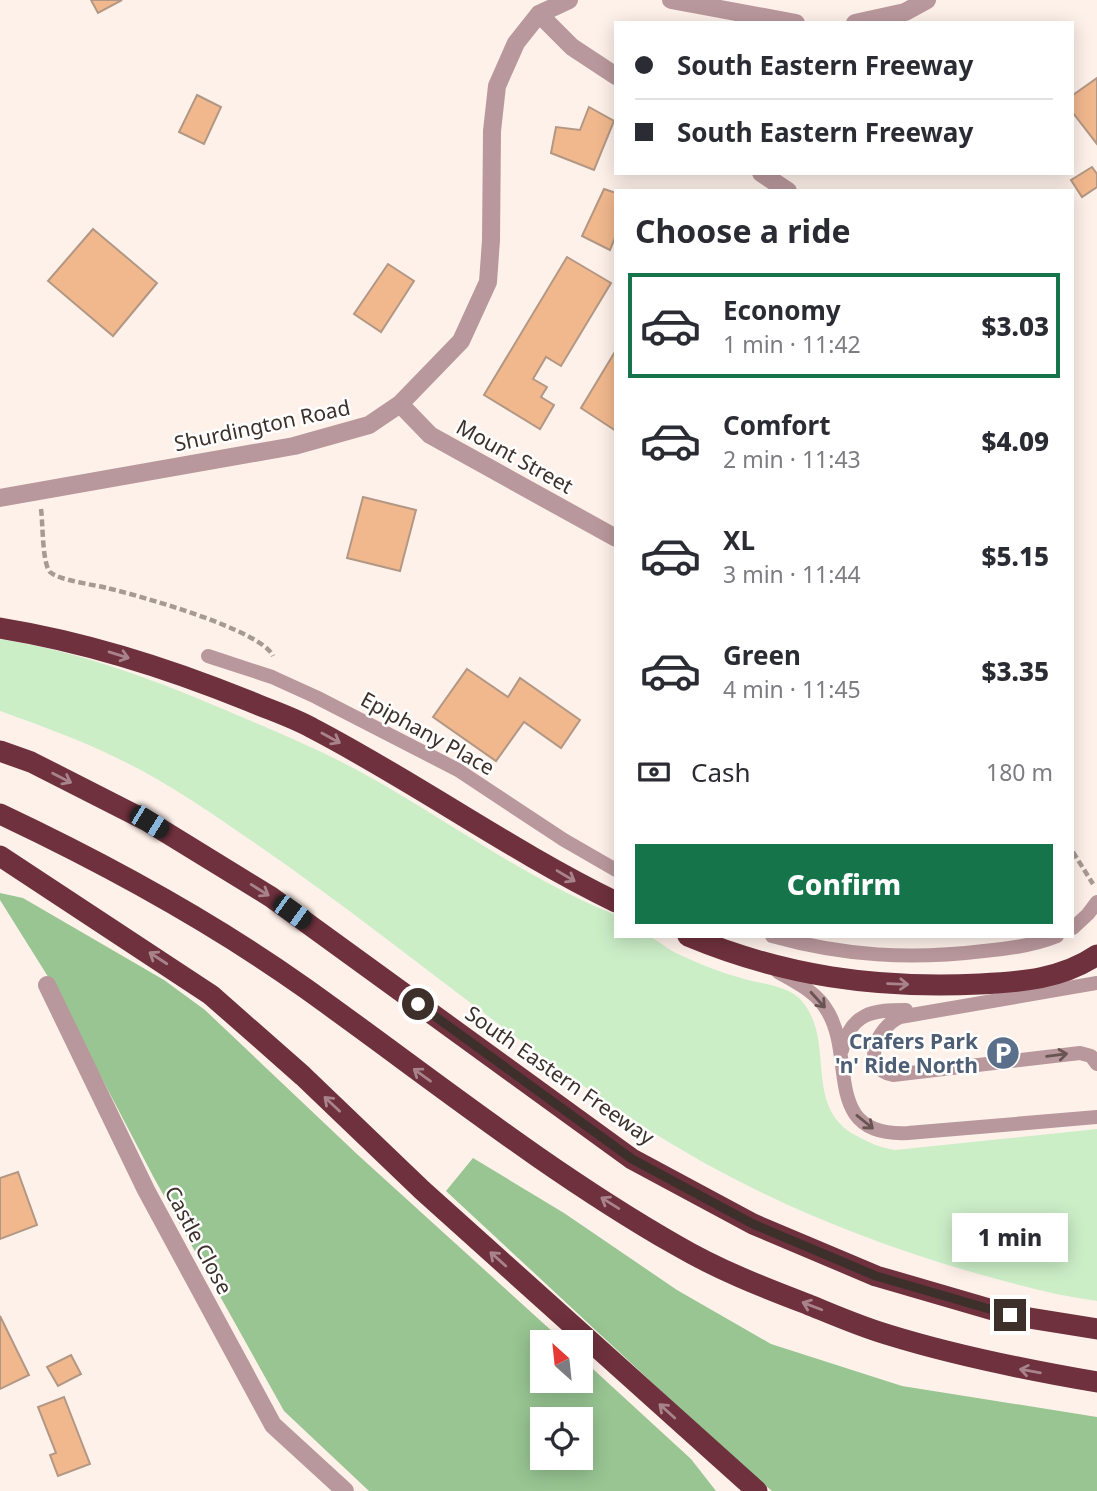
<!DOCTYPE html>
<html lang="en">
<head>
<meta charset="utf-8">
<style>
  :root { --surface:#fff; --page:#f7f7f7; --text:#2b2b33; --muted:#7c7c81; --line:#e1e1e2; --accent:#16744a }
  body { margin:0; font-family:"Noto Sans",sans-serif; background:var(--page); color:var(--text); height:100vh; display:flex; flex-direction:column; font-size:26px; white-space:nowrap }
  * { box-sizing:border-box; margin:0 }
  p { font-size:23px; color:var(--muted) }
  .icon { flex:none; width:38px; height:38px; fill:none; stroke:currentColor; stroke-width:2; stroke-linecap:round; stroke-linejoin:round }
  .map { position:relative; flex:1; overflow:hidden }
  .sheet { position:absolute; left:614px; top:189px; width:460px; height:749px; display:flex; flex-direction:column; background:var(--surface); border-radius:0px; box-shadow:0 4px 18px #0003 }
  .sheet>* { flex:none }
  .guide { position:absolute; left:614px; top:21px; width:460px; height:154px; border-radius:0px; box-shadow:0 4px 18px #0003; display:grid; align-content:center; height:154px; padding:0 21px; background:var(--surface) }
  .needle { width:46px; rotate:333deg }
  .fabs { position:absolute; left:530px; top:1330px; display:grid; gap:14px }
  .fabs a { display:grid; place-items:center; width:63px; height:63px; border-radius:0px; background:var(--surface); box-shadow:0 4px 18px #0003; font-size:35px }
  .end { position:absolute; width:32px; height:32px; margin:-16px; border:9px solid #3d302a; background:#fff; box-shadow:0 0 0 4px #fff }
  .from { border-radius:50% }
  .bubble { position:absolute; height:49px; border-radius:0px; background:var(--surface); box-shadow:0 4px 18px #0003; font-size:23px; font-weight:800; line-height:49px; text-align:center }
  .car { position:absolute; width:21px; height:42px; margin:-21px -10px; border-radius:9px; box-shadow:0 0 5px 2px #0007; background:linear-gradient(#222 24%,#8ab4d8 0 40%,#222 0 76%,#8ab4d8 0 86%,#222 0) }
  .guide b { display:flex; align-items:center; gap:24px; height:66px; font-size:26px }
  .guide b+b { border-top:2px solid var(--line) }
  .guide i { width:18px; height:18px; background:var(--text) }
  ul { padding:0; list-style:none }
  li { display:flex; align-items:center; gap:21px; height:105px; margin:0 14px 10px; padding:0 7px; border:4px solid transparent; border-radius:0px }
  li div { flex:1 }
  li b { display:block; font-size:26px }
  li em { font-style:normal; font-weight:800 }
  li.selected { border-color:var(--accent) }
  li>.icon { width:63px; height:63px; stroke-width:1.5 }
  h2 { padding:0 21px; font-size:32px; line-height:84px }
  .pay { display:flex; align-items:center; gap:18px; height:77px; padding:0 21px; font-size:26px }
  .pay p { margin-inline-start:auto }
  .primary-button { display:flex; gap:14px; margin-top:auto; padding:14px 21px }
  .primary-button a { flex:1; height:80px; border-radius:0px; background:var(--accent); color:#fff; font-size:28px; font-weight:800; line-height:80px; text-align:center }
  .map>svg:first-child { display:block }
  .green { fill:#cbeec7 }
  .forest { fill:#98c592; fill-rule:evenodd }
  .building { fill:#f1b88e; stroke:#b29784; stroke-width:2 }
  .lines { fill:none; stroke-linecap:round; stroke-linejoin:round }
  .path { stroke:#a79a93; stroke-width:4.5; stroke-dasharray:7 3.5; stroke-linecap:butt }
  .service { stroke:#b9989d; stroke-width:14 }
  .minor { stroke:#b9989d; stroke-width:18 }
  .motorway { stroke:#6e313d; stroke-width:21 }
  .oneway { stroke:#a8838b }
  .oneway2 { stroke:#685452 }
  .route { stroke:#3d302a; stroke-width:9 }
  .labels { text-anchor:middle; dominant-baseline:central; stroke-width:5; stroke-linejoin:round; paint-order:stroke }
  .street-label { font-size:21px; fill:#3d302a; stroke:#fff }
  .service-label { font-size:21px; font-weight:bold; fill:#4e5e75; stroke:#fff; text-anchor:end }
</style>
</head>
<body>
<div class="map">
<svg width="1097" height="1491" viewBox="0 0 1097 1491">
  <rect width="100%" height="100%" fill="#fef1ea"/>
  <!-- green -->
  <path class="green" d="M0,639C83,652 160,682 237,715C277,732 318,749 357,770C444,817 523,878 616,915V936C625,936 640,933 648,936C658,940 667,949 676,953C697,963 719,972 741,978C760,984 787,985 801,1000C837,1041 802,1105 855,1135C868,1142 880,1148 895,1150L1097,1129V1301C1053,1295 1011,1283 968,1271C852,1237 741,1190 640,1124C509,1039 391,937 262,848C217,817 172,785 123,761C83,741 42,726 0,711Z"/>
  <!-- forest -->
  <path class="forest" d="M0,893L23,898L164,980L205,1010L358,1155L564,1342H542V1381H581V1358L691,1459L716,1491H369L284,1411L154,1178L52,983L0,900ZM542,1419H581V1458H542Z
    M473,1158L564,1213L677,1290L771,1344L902,1386L1097,1417V1491H772L731,1456L446,1191Z"/>
  <!-- building -->
  <path class="building" d="M91,0H122L98,13Z
    M1097,78V144L1073,113V95Z
    M197,95L221,107L204,144L179,132Z
    M589,107L614,121L594,170L551,153L556,127L580,130Z
    M1092,167L1097,174V187L1082,197L1071,180Z
    M604,189L616,193V235L610,250L582,236Z
    M93,229L157,283L113,336L48,281Z
    M567,257L611,283L561,366L546,357L533,379L547,387L541,397L554,405L540,429L484,395Z
    M388,264L414,281L381,332L354,314Z
    M616,350V431L581,408Z
    M363,497L416,510L400,571L347,558Z
    M467,669L508,697L520,678L580,720L561,748L524,722L496,761L433,717Z
    M18,1172L37,1225L0,1239V1178Z
    M0,1316L29,1375L0,1389Z
    M71,1355L81,1374L58,1386L47,1367Z
    M64,1397L90,1464L58,1476L50,1455L56,1453L38,1407Z"/>
  <g class="lines">
    <!-- path -->
    <path class="path" d="M41,509C43,523 42,563 50,572C58,580 95,585 107,588C137,595 262,630 273,656
      M1073,852L1093,884"/>
    <!-- service -->
    <path class="service" d="M208,656L272,677L316,697L458,770L564,840L616,870
      M1073,928L1088,914L1097,902
      M772,936C844,956 910,960 984,951C1008,949 1035,945 1057,936
      M778,972C797,983 817,992 828,1012C856,1060 822,1137 908,1133L1097,1117
      M1097,983L900,1017C877,1027 859,1068 893,1075L1080,1053L1091,1056L1097,1064
      M842,1050C851,1013 872,1010 906,1010"/>
    <!-- minor -->
    <path class="minor" d="M671,0L796,23
      M539,14L572,47L616,76
      M855,23L905,12L927,0
      M761,173L788,191
      M400,404L430,435L616,538
      M0,498L294,446L369,425L400,404L461,341L488,282L491,240L492,131L497,86L516,43L539,14L569,0
      M47,985L146,1190L273,1425L345,1491"/>
    <!-- motorway -->
    <path class="motorway" d="M0,628C86,642 168,668 249,701C270,710 292,717 312,728C416,782 511,851 616,902
      M0,751L31,762L149,822L271,897L632,1159L753,1224L876,1276L1010,1315L1097,1329
      M0,814C106,864 209,920 305,988C427,1075 545,1170 676,1245C717,1269 762,1287 807,1304C834,1315 861,1327 889,1335C957,1356 1027,1370 1097,1382
      M0,856L211,995L303,1076L422,1190L757,1491
      M688,936C784,976 876,989 980,984C1021,982 1062,979 1097,955"/>
  </g>
  <!-- one-way arrows -->
  <defs><path id="oneway-shaft" d="M-6 0H5M1.5-3L5.5 0L1.5 3" fill="none" stroke-width="1.6" stroke-linecap="round" stroke-linejoin="round" transform="scale(1.75)"/></defs>
  <g class="oneway">
    <use href="#oneway-shaft" transform="translate(119 655) rotate(17)"/>
    <use href="#oneway-shaft" transform="translate(331 738) rotate(29)"/>
    <use href="#oneway-shaft" transform="translate(62 778) rotate(27)"/>
    <use href="#oneway-shaft" transform="translate(566 876) rotate(31)"/>
    <use href="#oneway-shaft" transform="translate(260 890) rotate(32)"/>
    <use href="#oneway-shaft" transform="translate(158 958) rotate(-147)"/>
    <use href="#oneway-shaft" transform="translate(898 984) rotate(2)"/>
    <use href="#oneway-shaft" transform="translate(422 1075) rotate(-144)"/>
    <use href="#oneway-shaft" transform="translate(332 1104) rotate(-137)"/>
    <use href="#oneway-shaft" transform="translate(610 1203) rotate(-148)"/>
    <use href="#oneway-shaft" transform="translate(498 1259) rotate(-138)"/>
    <use href="#oneway-shaft" transform="translate(812 1306) rotate(-159)"/>
    <use href="#oneway-shaft" transform="translate(1030 1371) rotate(-170)"/>
    <use href="#oneway-shaft" transform="translate(667 1411) rotate(-138)"/>
  </g>
  <g class="oneway2">
    <use href="#oneway-shaft" transform="translate(818 1000) rotate(48)"/>
    <use href="#oneway-shaft" transform="translate(1057 1055) rotate(-7)"/>
    <use href="#oneway-shaft" transform="translate(865 1122) rotate(39)"/>
  </g>
  <g class="lines">
    <!-- route -->
    <path class="route" d="M418,1004L632,1159L753,1224L876,1276L1010,1315"/>
  </g>
  <!-- icons -->
  <defs>
    <g id="parking-disc" transform="scale(1.75)"><circle r="9.5" fill="#5c6f8a" stroke="#fff"/><path d="M-3.5-5.5H1a3.5 3.5 0 0 1 0 7H-1V5.5H-3.5ZM-1-3.4V-.6H.8a1.4 1.4 0 0 0 0-2.8Z" fill="#fff"/></g>
  </defs>
  <g fill-rule="evenodd">
    <use href="#parking-disc" x="1003" y="1053"/>
  </g>
  <g class="labels">
    <!-- street labels -->
    <g class="street-label">
      <text transform="translate(262 425) rotate(-12)">Shurdington Road</text>
      <text transform="translate(515 456) rotate(29)">Mount Street</text>
      <text transform="translate(428 733) rotate(29)">Epiphany Place</text>
      <text transform="translate(560 1075) rotate(35)">South Eastern Freeway</text>
      <text transform="translate(199 1240) rotate(62)">Castle Close</text>
    </g>
    <!-- service labels -->
    <g class="service-label">
      <text x="978" y="1041">Crafers Park<tspan x="978" dy="24">'n' Ride North</tspan></text>
    </g>
  </g>
</svg>
<div class="fabs">
<a><svg class="needle" viewBox="-14 -14 28 28"><path d="M0-13l5 13h-10z" fill="#e53935"/><path d="M0 13l5-13h-10z" fill="#7c7c81"/></svg></a>
<a><svg class="icon" aria-label="locate" viewBox="0 0 24 24"><circle cx="12" cy="12" r="6"/><path d="M12 2v4M12 18v4M2 12h4M18 12h4"/></svg></a>
</div>
<i class="end from" style="left:418px;top:1004px"></i>
<i class="end" style="left:1010px;top:1315px"></i>
<div class="bubble" style="left:952px;top:1213px;width:116px">1 min</div>
<i class="car" style="left:149px;top:822px;rotate:122deg"></i>
<i class="car" style="left:292px;top:912px;rotate:126deg"></i>
<div class="guide">
<b><i class="from"></i>South Eastern Freeway</b>
<b><i></i>South Eastern Freeway</b>
</div>
<section class="sheet">
<h2>Choose a ride</h2>
<ul>
<li class="selected"><svg class="icon" aria-label="car" viewBox="0 0 24 24"><path d="M5 17H2v-5l4-1 3-4h7l3 4 3 1v5h-3M9 17h6M6 11h13"/><circle cx="7" cy="17" r="2"/><circle cx="17" cy="17" r="2"/></svg><div><b>Economy</b><p>1 min · 11:42</p></div><em>$3.03</em></li>
<li><svg class="icon" aria-label="car" viewBox="0 0 24 24"><path d="M5 17H2v-5l4-1 3-4h7l3 4 3 1v5h-3M9 17h6M6 11h13"/><circle cx="7" cy="17" r="2"/><circle cx="17" cy="17" r="2"/></svg><div><b>Comfort</b><p>2 min · 11:43</p></div><em>$4.09</em></li>
<li><svg class="icon" aria-label="car" viewBox="0 0 24 24"><path d="M5 17H2v-5l4-1 3-4h7l3 4 3 1v5h-3M9 17h6M6 11h13"/><circle cx="7" cy="17" r="2"/><circle cx="17" cy="17" r="2"/></svg><div><b>XL</b><p>3 min · 11:44</p></div><em>$5.15</em></li>
<li><svg class="icon" aria-label="car" viewBox="0 0 24 24"><path d="M5 17H2v-5l4-1 3-4h7l3 4 3 1v5h-3M9 17h6M6 11h13"/><circle cx="7" cy="17" r="2"/><circle cx="17" cy="17" r="2"/></svg><div><b>Green</b><p>4 min · 11:45</p></div><em>$3.35</em></li>
</ul>
<div class="pay"><svg class="icon" aria-label="cash" viewBox="0 0 24 24"><path d="M3 7h18v10H3z"/><circle cx="12" cy="12" r="2"/></svg>Cash<p>180 m</p></div>
<div class="primary-button"><a>Confirm</a></div>
</section>
</div>
</body>
</html>
